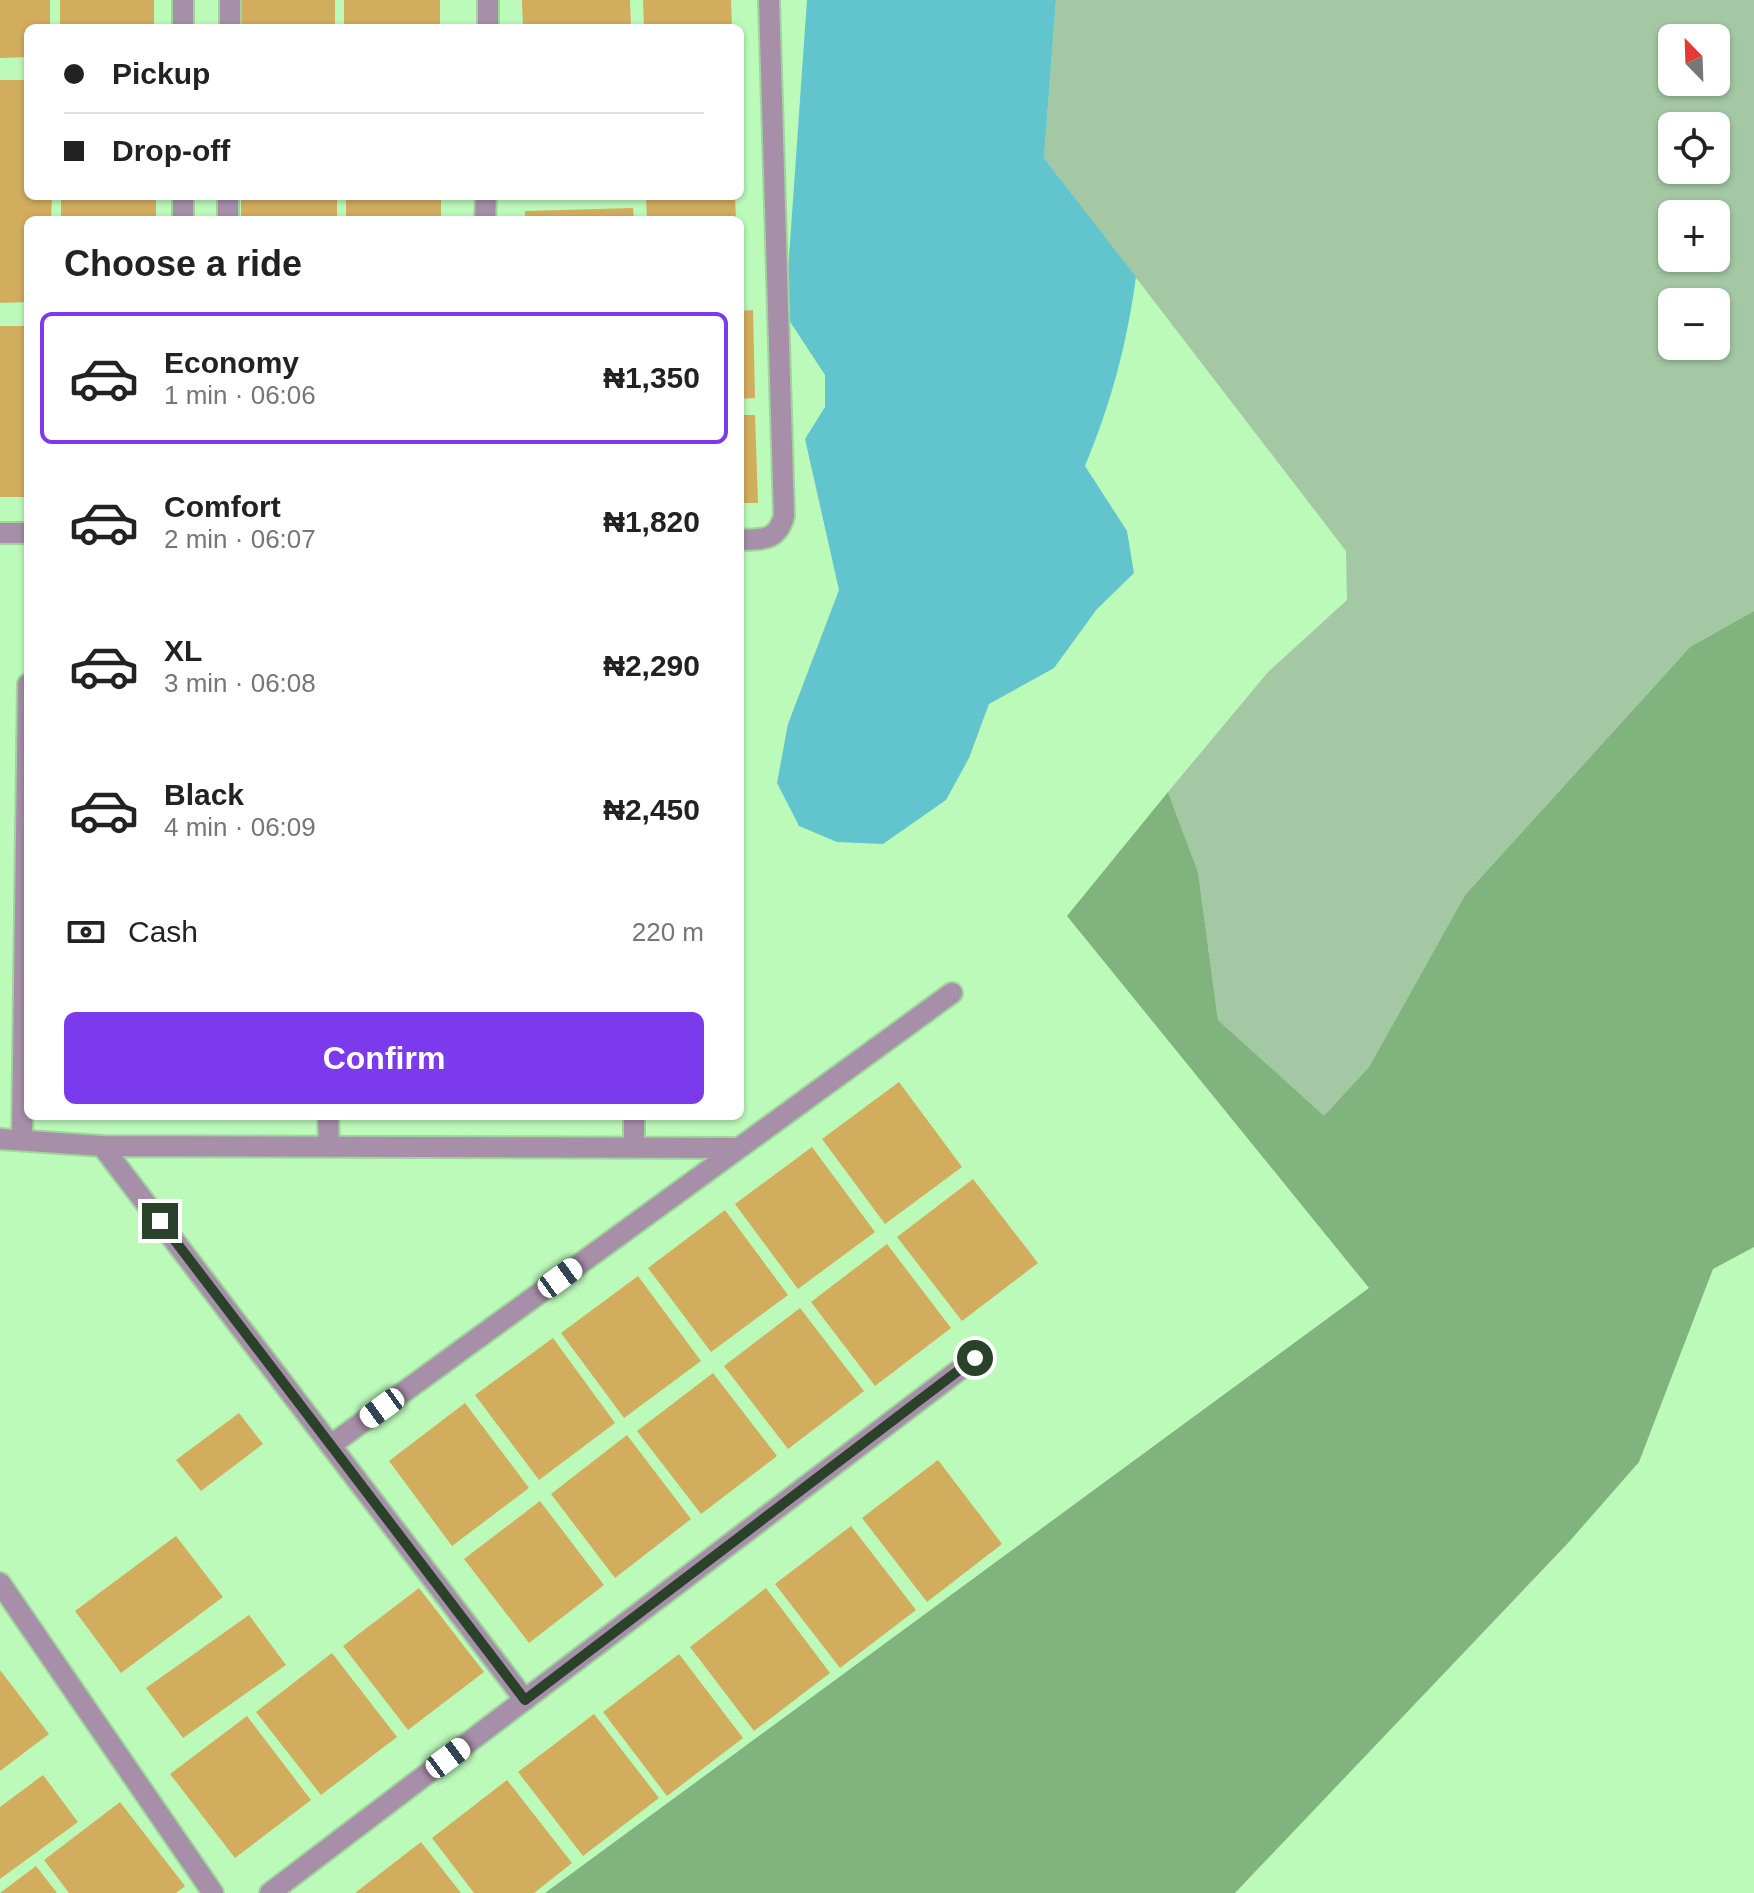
<!DOCTYPE html>
<html lang="en">
<head>
<meta charset="utf-8">
<style>
  :root { --surface:#fff; --page:#f2f2f2; --text:#222; --muted:#767676; --line:#e0e0e0; --accent:#7c3aed }
  body { margin:0; font-family:Arial,sans-serif; background:var(--page); color:var(--text); height:100vh; display:flex; flex-direction:column; font-size:30px; white-space:nowrap }
  * { box-sizing:border-box; margin:0 }
  p { font-size:26px; color:var(--muted) }
  .icon { flex:none; width:44px; height:44px; fill:none; stroke:currentColor; stroke-width:2; stroke-linecap:round; stroke-linejoin:round }
  .map { position:relative; flex:1; overflow:hidden }
  .details { position:absolute; left:24px; top:216px; width:720px; height:904px; display:flex; flex-direction:column; background:var(--surface); border-radius:12px; box-shadow:0 2px 6px #0004 }
  .details>* { flex:none }
  .hud { position:absolute; left:24px; top:24px; width:720px; height:176px; border-radius:12px; box-shadow:0 2px 6px #0004; display:grid; align-content:center; height:176px; padding:0 40px; background:var(--surface) }
  .needle { width:52px; rotate:337deg }
  .controls { position:absolute; left:1658px; top:24px; display:grid; gap:16px }
  .controls a { display:grid; place-items:center; width:72px; height:72px; border-radius:12px; background:var(--surface); box-shadow:0 2px 6px #0004; font-size:40px }
  .end { position:absolute; width:36px; height:36px; margin:-18px; border:10px solid #294229; background:#fff; box-shadow:0 0 0 4px #fff }
  .from { border-radius:50% }
  .car { position:absolute; width:24px; height:48px; margin:-24px -12px; border-radius:10px; box-shadow:0 0 6px 2px #0007; background:linear-gradient(#fff 24%,#345 0 40%,#fff 0 76%,#345 0 86%,#fff 0) }
  .hud b { display:flex; align-items:center; gap:28px; height:76px; font-size:30px }
  .hud b+b { border-top:2px solid var(--line) }
  .hud i { width:20px; height:20px; background:var(--text) }
  ul { padding:0; list-style:none }
  li { display:flex; align-items:center; gap:24px; height:132px; margin:0 16px 12px; padding:0 24px; border:4px solid transparent; border-radius:12px }
  li div { flex:1 }
  li b { display:block; font-size:30px }
  li em { font-style:normal; font-weight:600 }
  li.on { border-color:var(--accent) }
  li>.icon { width:72px; height:72px; stroke-width:1.5 }
  h2 { padding:0 40px; font-size:36px; line-height:96px }
  .pay { display:flex; align-items:center; gap:20px; height:88px; padding:0 40px; font-size:30px }
  .pay p { margin-inline-start:auto }
  .button { display:flex; gap:16px; margin-top:auto; padding:16px 40px }
  .button a { flex:1; height:92px; border-radius:12px; background:var(--accent); color:#fff; font-size:32px; font-weight:600; line-height:92px; text-align:center }
  .map>svg:first-child { display:block }
  .green { fill:#a4c8a3; fill-rule:evenodd }
  .forest { fill:#80b37e }
  .water { fill:#62c4cd }
  .building { fill:#d3ad5e }
  .lines { fill:none; stroke-linecap:round; stroke-linejoin:round }
  .minor-casing { stroke:#9fd59d; stroke-width:24 }
  .minor { stroke:#a78ea9; stroke-width:20 }
  .route { stroke:#294229; stroke-width:10 }
</style>
</head>
<body>
<div class="map">
<svg width="1754" height="1893" viewBox="0 0 1754 1893">
  <rect width="100%" height="100%" fill="#bcfaba"/>
  <!-- green -->
  <path class="green" d="M1056,0H1754V611L1690,647L1465,895L1369,1067L1324,1117L1218,1020L1198,872L1168,792L1268,672L1347,600L1346,551L1044,158ZM1672,38H1716V82H1672ZM1672,126H1716V170H1672ZM1672,214H1716V258H1672ZM1672,302H1716V346H1672Z"/>
  <!-- forest -->
  <path class="forest" d="M1754,611V1247L1713,1269L1639,1462L1568,1543L1235,1893H545L1369,1288L1067,916L1168,792L1198,872L1218,1020L1324,1116L1369,1067L1465,895L1690,647Z"/>
  <!-- water -->
  <path class="water" d="M807,0H1056L1044,158L1136,277C1127,344 1111,404 1085,466L1127,531L1134,573L1097,609L1054,668L989,704L969,758L946,800L883,844L837,842L799,826L777,783L788,724L839,590L805,439L825,407V375L785,314Z"/>
  <!-- building -->
  <path class="building" d="M0,0H50V28H28V57L0,58Z
    M60,0H154V28H60Z
    M240,0H335V28H240Z
    M344,0H440V28H344Z
    M522,0H630L631,28H523Z
    M643,0H731L732,28H644Z
    M0,80H28V196H52L51,220H28V302L0,303Z
    M61,196H156V220H61Z
    M241,196H337V220H241Z
    M346,196H441V220H346Z
    M646,196H735L736,220H647Z
    M633,208L634,220H525V211Z
    M753,310L755,398L740,399V311Z
    M0,326H28V497H0Z
    M740,415H755L758,503H740Z
    M899,1082L962,1167L885,1224L822,1139Z
    M812,1147L875,1232L798,1289L735,1204Z
    M973,1179L1038,1263L962,1321L897,1237Z
    M725,1210L788,1295L711,1352L648,1268Z
    M887,1244L951,1328L875,1386L811,1302Z
    M638,1276L701,1361L624,1418L561,1333Z
    M800,1308L864,1391L788,1449L724,1366Z
    M553,1338L615,1423L539,1480L475,1395Z
    M713,1373L777,1456L701,1514L637,1431Z
    M465,1403L529,1488L452,1546L389,1461Z
    M239,1413L263,1444L201,1491L176,1460Z
    M627,1435L691,1519L615,1578L551,1494Z
    M938,1460L1002,1544L927,1602L862,1518Z
    M540,1501L604,1585L529,1643L464,1559Z
    M851,1526L916,1610L840,1668L775,1584Z
    M176,1536L223,1597L121,1673L75,1611Z
    M419,1588L484,1672L408,1730L343,1646Z
    M766,1588L830,1673L754,1731L690,1647Z
    M249,1615L286,1665L183,1738L146,1688Z
    M332,1653L397,1737L321,1795L256,1712Z
    M679,1654L743,1738L667,1796L603,1712Z
    M0,1670L49,1734L0,1771Z
    M594,1714L659,1798L583,1856L518,1772Z
    M247,1716L311,1800L235,1858L170,1774Z
    M43,1775L78,1822L0,1879V1807Z
    M507,1780L572,1863L534,1893H474L432,1838Z
    M120,1802L185,1886L176,1893H69L44,1860Z
    M421,1842L461,1893H355Z
    M36,1866L57,1893H0Z"/>
  <g class="lines">
    <!-- minor casing -->
    <g class="minor-casing">
      <path id="minor" d="M183,0V28
        M230,28V0
        M488,28V0
        M183,196V220
        M228,220V196
        M485,220L486,196
        M0,533H28
        M740,540C764,539 777,541 784,516L769,0
        M328,1116L329,1146
        M634,1116V1147
        M0,1139L102,1146L525,1700
        M22,1140L28,684
        M102,1146L739,1148
        M331,1445L952,993
        M0,1583L213,1893
        M270,1893L975,1358"/>
    </g>
    <!-- minor -->
    <use href="#minor" class="minor"/>
  </g>
  <g class="lines">
    <!-- route -->
    <path class="route" d="M160,1221L525,1700L975,1358"/>
  </g>
</svg>
<div class="controls">
<a><svg class="needle" viewBox="-14 -14 28 28"><path d="M0-13l5 13h-10z" fill="#e53935"/><path d="M0 13l5-13h-10z" fill="#767676"/></svg></a>
<a><svg class="icon" aria-label="locate" viewBox="0 0 24 24"><circle cx="12" cy="12" r="6"/><path d="M12 2v4M12 18v4M2 12h4M18 12h4"/></svg></a>
<a>+</a>
<a>−</a>
</div>
<i class="end from" style="left:975px;top:1358px"></i>
<i class="end" style="left:160px;top:1221px"></i>
<i class="car" style="left:560px;top:1278px;rotate:54deg"></i>
<i class="car" style="left:382px;top:1408px;rotate:234deg"></i>
<i class="car" style="left:448px;top:1758px;rotate:53deg"></i>
<div class="hud">
<b><i class="from"></i>Pickup</b>
<b><i></i>Drop-off</b>
</div>
<section class="details">
<h2>Choose a ride</h2>
<ul>
<li class="on"><svg class="icon" aria-label="car" viewBox="0 0 24 24"><path d="M5 17H2v-5l4-1 3-4h7l3 4 3 1v5h-3M9 17h6M6 11h13"/><circle cx="7" cy="17" r="2"/><circle cx="17" cy="17" r="2"/></svg><div><b>Economy</b><p>1 min · 06:06</p></div><em>₦1,350</em></li>
<li><svg class="icon" aria-label="car" viewBox="0 0 24 24"><path d="M5 17H2v-5l4-1 3-4h7l3 4 3 1v5h-3M9 17h6M6 11h13"/><circle cx="7" cy="17" r="2"/><circle cx="17" cy="17" r="2"/></svg><div><b>Comfort</b><p>2 min · 06:07</p></div><em>₦1,820</em></li>
<li><svg class="icon" aria-label="car" viewBox="0 0 24 24"><path d="M5 17H2v-5l4-1 3-4h7l3 4 3 1v5h-3M9 17h6M6 11h13"/><circle cx="7" cy="17" r="2"/><circle cx="17" cy="17" r="2"/></svg><div><b>XL</b><p>3 min · 06:08</p></div><em>₦2,290</em></li>
<li><svg class="icon" aria-label="car" viewBox="0 0 24 24"><path d="M5 17H2v-5l4-1 3-4h7l3 4 3 1v5h-3M9 17h6M6 11h13"/><circle cx="7" cy="17" r="2"/><circle cx="17" cy="17" r="2"/></svg><div><b>Black</b><p>4 min · 06:09</p></div><em>₦2,450</em></li>
</ul>
<div class="pay"><svg class="icon" aria-label="cash" viewBox="0 0 24 24"><path d="M3 7h18v10H3z"/><circle cx="12" cy="12" r="2"/></svg>Cash<p>220 m</p></div>
<div class="button"><a>Confirm</a></div>
</section>
</div>
</body>
</html>
